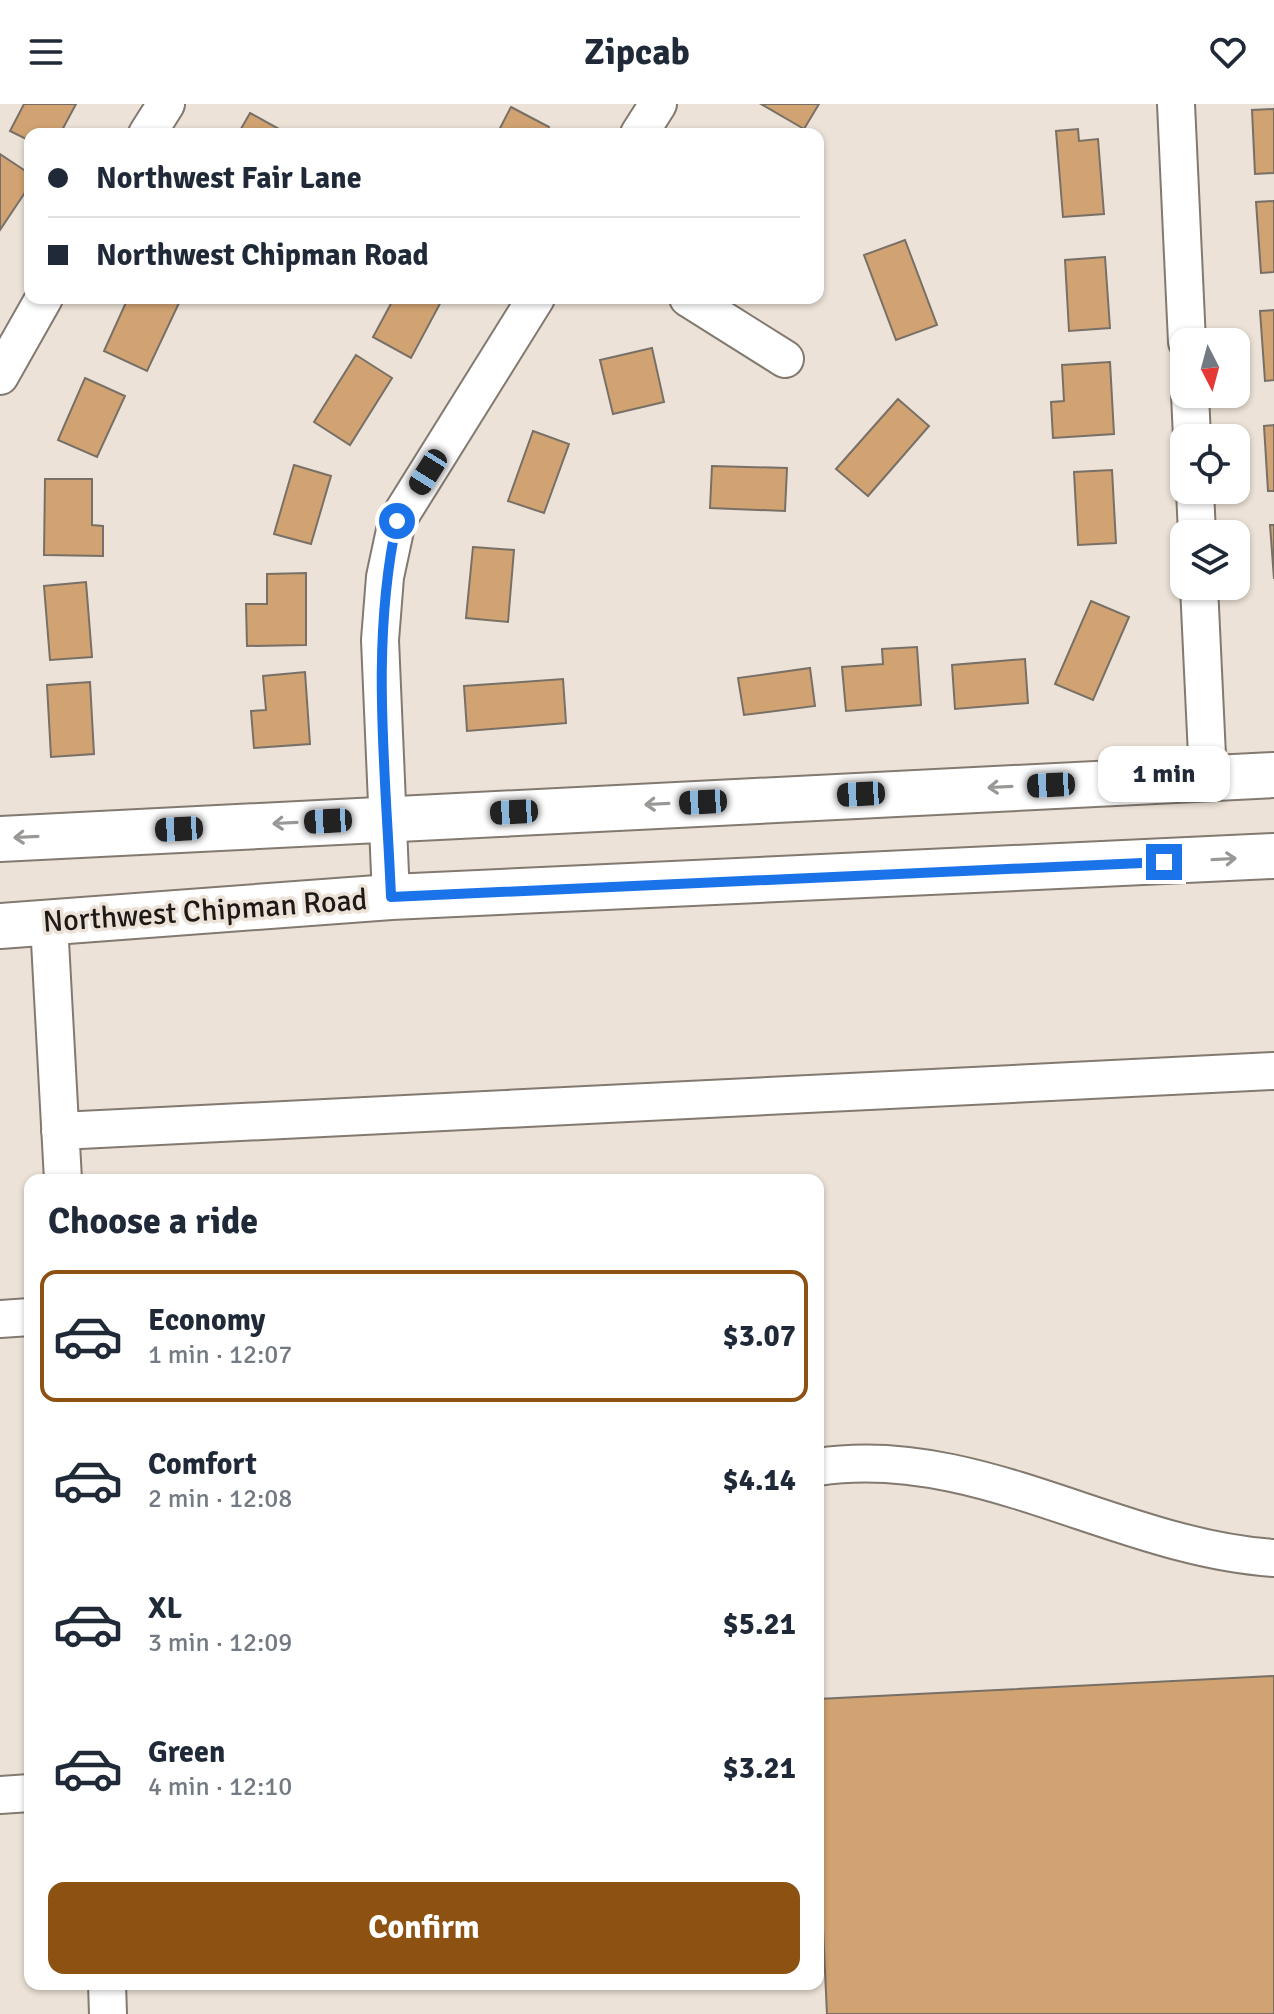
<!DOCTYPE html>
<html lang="en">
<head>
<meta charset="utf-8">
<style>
  :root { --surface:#fff; --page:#f6f6f7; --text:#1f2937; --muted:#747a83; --line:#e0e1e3; --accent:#8d5111 }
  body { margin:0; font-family:Signika,sans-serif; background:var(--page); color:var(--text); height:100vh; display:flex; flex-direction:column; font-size:30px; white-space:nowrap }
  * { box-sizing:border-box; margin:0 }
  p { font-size:26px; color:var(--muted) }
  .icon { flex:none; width:44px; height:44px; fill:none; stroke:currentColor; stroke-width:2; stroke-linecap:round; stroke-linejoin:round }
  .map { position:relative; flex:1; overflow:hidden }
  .drawer { position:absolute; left:24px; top:1070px; width:800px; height:816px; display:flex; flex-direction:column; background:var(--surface); border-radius:16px; box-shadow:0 2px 6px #0004 }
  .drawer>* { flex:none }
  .top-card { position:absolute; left:24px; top:24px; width:800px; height:176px; border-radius:16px; box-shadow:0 2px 6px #0004; display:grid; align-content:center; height:176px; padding:0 24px; background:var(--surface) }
  .needle { width:52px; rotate:174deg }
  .tools { position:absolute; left:1170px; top:224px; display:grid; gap:16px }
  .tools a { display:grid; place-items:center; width:80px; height:80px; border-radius:16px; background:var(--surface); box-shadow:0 2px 6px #0004; font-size:40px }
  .end { position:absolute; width:36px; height:36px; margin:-18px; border:10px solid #1a73e8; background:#fff; box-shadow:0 0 0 4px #fff }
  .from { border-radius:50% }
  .bubble { position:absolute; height:56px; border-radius:16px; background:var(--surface); box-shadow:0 2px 6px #0004; font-size:26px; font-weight:700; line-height:56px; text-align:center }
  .car { position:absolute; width:24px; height:48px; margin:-24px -12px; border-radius:10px; box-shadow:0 0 6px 2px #0007; background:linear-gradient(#222 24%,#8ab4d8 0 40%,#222 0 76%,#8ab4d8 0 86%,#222 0) }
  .top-card b { display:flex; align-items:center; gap:28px; height:76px; font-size:30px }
  .top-card b+b { border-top:2px solid var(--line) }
  .top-card i { width:20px; height:20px; background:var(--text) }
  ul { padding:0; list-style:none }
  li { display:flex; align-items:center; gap:24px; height:132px; margin:0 16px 12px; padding:0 8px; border:4px solid transparent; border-radius:16px }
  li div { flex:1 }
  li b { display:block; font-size:30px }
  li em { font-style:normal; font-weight:700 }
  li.current { border-color:var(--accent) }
  li>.icon { width:72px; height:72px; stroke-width:1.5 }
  h2 { padding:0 24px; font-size:36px; line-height:96px }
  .action { display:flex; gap:16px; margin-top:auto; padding:16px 24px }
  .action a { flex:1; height:92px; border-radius:16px; background:var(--accent); color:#fff; font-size:32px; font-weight:700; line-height:92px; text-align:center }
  header { display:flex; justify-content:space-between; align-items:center; height:104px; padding:0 24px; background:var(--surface); font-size:36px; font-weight:700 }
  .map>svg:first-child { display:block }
  .building { fill:#d1a372; stroke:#787067; stroke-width:2 }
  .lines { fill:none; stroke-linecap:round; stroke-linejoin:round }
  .minor-casing { stroke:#827970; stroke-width:40 }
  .major-casing { stroke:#827970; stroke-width:48 }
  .minor { stroke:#fff; stroke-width:36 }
  .major { stroke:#fff; stroke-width:44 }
  .oneway { stroke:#999896 }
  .route { stroke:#1a73e8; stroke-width:10 }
  .labels { text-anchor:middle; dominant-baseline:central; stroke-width:7; stroke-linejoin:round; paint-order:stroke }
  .street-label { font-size:30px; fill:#1d1916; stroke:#ece2d7 }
</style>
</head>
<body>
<header><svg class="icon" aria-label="menu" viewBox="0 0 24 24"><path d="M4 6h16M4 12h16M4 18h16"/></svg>Zipcab<svg class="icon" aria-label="heart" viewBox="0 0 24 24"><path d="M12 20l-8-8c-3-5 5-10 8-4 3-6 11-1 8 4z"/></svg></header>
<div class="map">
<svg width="1274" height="1910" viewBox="0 0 1274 1910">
  <rect width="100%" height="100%" fill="#ece2d7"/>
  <!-- building -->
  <path class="building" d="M24,0H76L60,30H30V37L10,27Z
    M761,0H819L804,25Z
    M511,3L549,23L545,30H497Z
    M1274,5V69L1255,70L1252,6Z
    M250,9L288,30H238Z
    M1078,25L1079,37L1098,35L1104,110L1063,113L1056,27Z
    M0,50L30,70V81L0,126Z
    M1274,97V168L1261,169L1256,98Z
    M905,136L937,221L896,236L864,151Z
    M1105,153L1110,224L1069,227L1065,156Z
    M128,194H168L179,199L147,267L104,247Z
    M394,194H443L411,254L373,233Z
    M1274,206V276L1265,277L1260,207Z
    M652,244L664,298L613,310L600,256Z
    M356,251L392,274L350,341L314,318Z
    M1110,258L1114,330L1053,334L1051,298L1064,297L1062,261Z
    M85,274L125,292L97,353L58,336Z
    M898,295L929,322L868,392L836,365Z
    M1274,321V387H1268L1264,322Z
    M533,327L569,340L544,409L508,397Z
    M294,361L331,372L311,440L274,430Z
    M712,362L787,364L785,407L710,404Z
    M1112,366L1116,439L1078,441L1074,368Z
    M45,375H92V421L103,422V452L44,451Z
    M1270,421H1274V475Z
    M473,443L514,446L508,518L466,514Z
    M306,469V541L247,542L246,500H267V470Z
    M86,478L92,553L50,556L44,482Z
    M1091,497L1129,513L1093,596L1055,580Z
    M917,543L921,601L846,607L842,563L883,560L882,545Z
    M1025,555L1028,599L955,605L952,561Z
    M810,564L815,602L744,611L738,574Z
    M305,568L310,640L254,644L251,607L266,606L263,572Z
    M563,575L566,619L467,627L464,582Z
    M90,578L94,650L51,653L47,581Z
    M1274,1572V1910H827L818,1717V1595Z
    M818,1760L823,1822L818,1823Z"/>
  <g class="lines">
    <!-- minor casing -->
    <g class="minor-casing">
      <path id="minor" d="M1176,0L1187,238
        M147,30L166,0
        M639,30L658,0
        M688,194L785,255
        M0,272L44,194
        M1190,290L1192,334
        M1195,386L1197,430
        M1199,482L1208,673
        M391,793L380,536L385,473L397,417L536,194
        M49,819L63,1076
        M60,1027L1274,967
        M0,1215L30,1213
        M818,1363C976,1339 1119,1444 1274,1454
        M0,1691L30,1689
        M107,1880L108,1910"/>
    </g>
    <!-- major casing -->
    <g class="major-casing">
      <path id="major" d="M0,735L1274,671
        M0,822L391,793L1274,752"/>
    </g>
    <!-- minor -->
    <use href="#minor" class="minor"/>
    <!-- major -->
    <use href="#major" class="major"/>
  </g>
  <!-- one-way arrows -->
  <defs><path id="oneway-shaft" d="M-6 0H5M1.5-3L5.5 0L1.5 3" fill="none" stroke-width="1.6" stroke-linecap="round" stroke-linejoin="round" transform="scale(2)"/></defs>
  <g class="oneway">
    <use href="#oneway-shaft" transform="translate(1000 683) rotate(177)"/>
    <use href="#oneway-shaft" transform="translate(657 700) rotate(177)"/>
    <use href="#oneway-shaft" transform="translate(285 719) rotate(177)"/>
    <use href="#oneway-shaft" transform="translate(26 733) rotate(177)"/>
    <use href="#oneway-shaft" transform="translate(1224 755) rotate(-3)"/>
  </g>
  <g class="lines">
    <!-- route -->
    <path class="route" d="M397,417C370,541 386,668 391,793L1164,758"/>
  </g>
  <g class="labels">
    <!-- street labels -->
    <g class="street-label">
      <text transform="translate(205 807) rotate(-4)">Northwest Chipman Road</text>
    </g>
  </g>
</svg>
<div class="tools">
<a><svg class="needle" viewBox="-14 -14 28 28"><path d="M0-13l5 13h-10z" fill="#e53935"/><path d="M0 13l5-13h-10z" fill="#747a83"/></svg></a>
<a><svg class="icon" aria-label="locate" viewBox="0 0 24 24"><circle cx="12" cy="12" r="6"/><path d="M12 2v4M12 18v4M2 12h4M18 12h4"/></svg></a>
<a><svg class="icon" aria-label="layers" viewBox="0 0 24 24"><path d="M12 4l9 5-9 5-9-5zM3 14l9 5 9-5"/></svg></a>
</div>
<i class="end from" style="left:397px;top:417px"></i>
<i class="end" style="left:1164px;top:758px"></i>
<div class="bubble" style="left:1098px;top:642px;width:132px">1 min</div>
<i class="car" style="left:428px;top:368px;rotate:212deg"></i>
<i class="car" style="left:1051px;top:681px;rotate:267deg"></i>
<i class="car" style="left:861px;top:690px;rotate:267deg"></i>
<i class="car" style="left:703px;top:698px;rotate:267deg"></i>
<i class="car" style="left:514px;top:708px;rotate:267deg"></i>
<i class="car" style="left:328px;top:717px;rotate:267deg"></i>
<i class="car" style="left:179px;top:725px;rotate:267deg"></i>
<div class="top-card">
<b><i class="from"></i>Northwest Fair Lane</b>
<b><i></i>Northwest Chipman Road</b>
</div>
<section class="drawer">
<h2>Choose a ride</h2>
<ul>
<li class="current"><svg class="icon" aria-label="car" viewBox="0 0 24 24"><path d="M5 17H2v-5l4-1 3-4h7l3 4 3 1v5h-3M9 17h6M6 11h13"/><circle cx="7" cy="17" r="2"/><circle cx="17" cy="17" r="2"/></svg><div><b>Economy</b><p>1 min · 12:07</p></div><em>$3.07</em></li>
<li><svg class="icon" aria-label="car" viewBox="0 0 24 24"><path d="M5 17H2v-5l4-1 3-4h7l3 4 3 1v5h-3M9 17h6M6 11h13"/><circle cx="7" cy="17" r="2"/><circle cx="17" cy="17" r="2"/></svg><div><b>Comfort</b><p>2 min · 12:08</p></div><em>$4.14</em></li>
<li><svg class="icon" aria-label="car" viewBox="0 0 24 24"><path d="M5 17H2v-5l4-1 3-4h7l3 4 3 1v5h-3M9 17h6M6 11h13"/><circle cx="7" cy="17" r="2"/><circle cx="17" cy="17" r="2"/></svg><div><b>XL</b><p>3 min · 12:09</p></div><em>$5.21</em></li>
<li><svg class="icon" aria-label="car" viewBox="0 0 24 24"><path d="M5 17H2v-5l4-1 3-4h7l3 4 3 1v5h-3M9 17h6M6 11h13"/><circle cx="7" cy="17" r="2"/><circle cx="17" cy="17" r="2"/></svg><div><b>Green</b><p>4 min · 12:10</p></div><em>$3.21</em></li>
</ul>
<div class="action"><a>Confirm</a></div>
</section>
</div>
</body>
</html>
